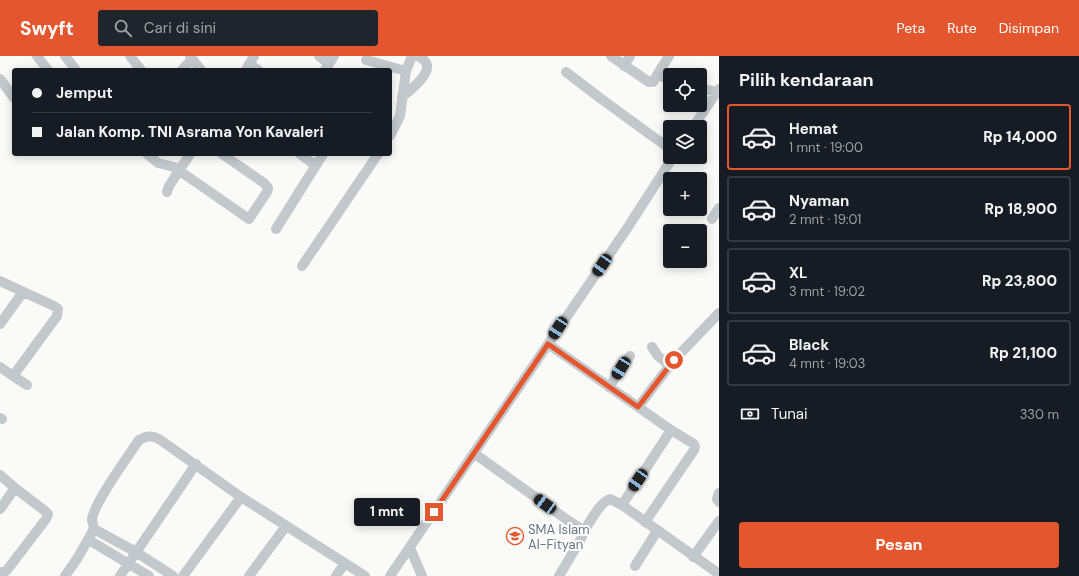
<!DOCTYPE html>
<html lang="id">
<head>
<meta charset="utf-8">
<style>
  :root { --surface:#171b24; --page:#20242c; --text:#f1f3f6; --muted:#9ea1a6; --line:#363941; --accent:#e4572e }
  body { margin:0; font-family:"DM Sans",sans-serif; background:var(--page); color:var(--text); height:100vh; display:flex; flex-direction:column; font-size:15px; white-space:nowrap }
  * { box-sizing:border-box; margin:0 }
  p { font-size:13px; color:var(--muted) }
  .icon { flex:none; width:22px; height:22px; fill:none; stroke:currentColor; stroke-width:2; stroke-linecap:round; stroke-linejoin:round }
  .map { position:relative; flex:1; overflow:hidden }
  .details { display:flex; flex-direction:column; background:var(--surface); width:360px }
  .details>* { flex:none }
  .banner { position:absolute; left:12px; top:12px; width:380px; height:88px; border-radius:4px; box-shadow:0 2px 10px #0003; display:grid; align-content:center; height:88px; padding:0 20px; background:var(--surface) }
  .tools { position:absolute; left:663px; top:12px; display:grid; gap:8px }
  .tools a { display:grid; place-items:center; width:44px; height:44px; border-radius:4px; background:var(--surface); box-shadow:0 2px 10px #0003; font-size:20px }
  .end { position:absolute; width:18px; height:18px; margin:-9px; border:5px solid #e4572e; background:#fff; box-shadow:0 0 0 2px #fff }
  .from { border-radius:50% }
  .bubble { position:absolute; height:28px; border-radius:4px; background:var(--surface); box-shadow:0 2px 10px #0003; font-size:13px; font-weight:800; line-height:28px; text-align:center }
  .car { position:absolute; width:12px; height:24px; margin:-12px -6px; border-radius:5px; box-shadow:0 0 3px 1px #0007; background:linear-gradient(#222 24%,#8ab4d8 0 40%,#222 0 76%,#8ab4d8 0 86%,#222 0) }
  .banner b { display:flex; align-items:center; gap:14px; height:38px; font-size:15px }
  .banner b+b { border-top:1px solid var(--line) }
  .banner i { width:10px; height:10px; background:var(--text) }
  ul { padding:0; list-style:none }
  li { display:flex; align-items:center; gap:12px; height:66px; margin:0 8px 6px; padding:0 12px; border:2px solid var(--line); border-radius:4px }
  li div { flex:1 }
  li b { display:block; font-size:15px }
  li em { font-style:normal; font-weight:800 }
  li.active { border-color:var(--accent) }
  li>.icon { width:36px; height:36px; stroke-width:1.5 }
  h2 { padding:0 20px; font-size:18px; line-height:48px }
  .pay { display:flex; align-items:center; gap:10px; height:44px; padding:0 20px; font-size:15px }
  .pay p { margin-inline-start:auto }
  .cta { display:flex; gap:8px; margin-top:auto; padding:8px 20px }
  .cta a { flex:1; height:46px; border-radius:4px; background:var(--accent); color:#fff; font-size:16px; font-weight:800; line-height:46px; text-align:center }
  header { display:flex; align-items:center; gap:24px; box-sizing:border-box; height:56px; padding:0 20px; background:var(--accent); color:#fff }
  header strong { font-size:19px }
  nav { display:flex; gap:22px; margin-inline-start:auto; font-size:14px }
  .search { width:280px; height:36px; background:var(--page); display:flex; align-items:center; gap:10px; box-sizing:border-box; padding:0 14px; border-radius:4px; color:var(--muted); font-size:15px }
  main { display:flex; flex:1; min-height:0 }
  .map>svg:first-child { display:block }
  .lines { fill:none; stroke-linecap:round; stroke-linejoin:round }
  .minor { stroke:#c3c8cc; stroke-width:10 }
  .route { stroke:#e4572e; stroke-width:5 }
  .labels { text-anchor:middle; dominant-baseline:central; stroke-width:4; stroke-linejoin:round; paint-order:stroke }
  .poi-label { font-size:13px; fill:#657683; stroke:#fff; text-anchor:start }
</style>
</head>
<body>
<header>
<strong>Swyft</strong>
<div class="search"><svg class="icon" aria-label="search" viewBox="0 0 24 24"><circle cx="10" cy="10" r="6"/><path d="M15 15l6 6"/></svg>Cari di sini</div>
<nav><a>Peta</a><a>Rute</a><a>Disimpan</a></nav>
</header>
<main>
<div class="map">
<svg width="719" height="520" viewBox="0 0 719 520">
  <rect width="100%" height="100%" fill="#fafaf8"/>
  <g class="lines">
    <!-- minor -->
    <path class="minor" d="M37,0L48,14
      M65,0L76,14
      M130,0L141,14
      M190,0L201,14
      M319,0L329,8
      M611,0L649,26H653L657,19L670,23
      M366,4L406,15
      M249,8L258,14
      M624,10L630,0
      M182,14L192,3
      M246,14L254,0
      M325,14L334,0
      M566,16L600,42L670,93
      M657,19L669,0
      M0,23L14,42
      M700,32L717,36
      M402,41C409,35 429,20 427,9C426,4 421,2 418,0
      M693,71L719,33
      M390,80L400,60L406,15L412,0
      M147,98L158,107L174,111L249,163L267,136L268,132L264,127L222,98
      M300,98L315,109
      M167,136L169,130L190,98
      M712,163L719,152
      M276,173L323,98
      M302,210L378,98
      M0,225L54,250L58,253L57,260L13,320L0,311
      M0,268L23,236
      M548,288L671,374L694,388L695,391L694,394L645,466
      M652,291L658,300L669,309
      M13,320L27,329
      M609,331L630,300
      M638,351L674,304L719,257
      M0,362L2,363
      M475,398L566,463L584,475C590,466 600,446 610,443L622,449L719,518
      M0,419L15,432L0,453
      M719,437L717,443L719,446
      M622,449L671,374
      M94,473L136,496L173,520
      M89,484L149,520
      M410,492L422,520
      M693,501L719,465
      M635,510L657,475
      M0,516L3,517L7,514L46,463L48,458L45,455L15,432
      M65,520L77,503L94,473C94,470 92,466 92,464C93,448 129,399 139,384C147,380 151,379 159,383L241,441L365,520
      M120,520L196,408
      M183,520L241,441
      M249,520L286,470
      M336,520L345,507
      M390,520L628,171L673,101
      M559,520L581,483L584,475"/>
  </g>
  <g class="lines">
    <!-- route -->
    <path class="route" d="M434,456L548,288L638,351L674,304"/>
  </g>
  <!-- icons -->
  <defs>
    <g id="school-ring" transform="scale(0.9)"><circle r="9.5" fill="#fff" stroke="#e4572e" stroke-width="1.5"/><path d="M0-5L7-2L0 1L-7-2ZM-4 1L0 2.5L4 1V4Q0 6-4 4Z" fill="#e4572e"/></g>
  </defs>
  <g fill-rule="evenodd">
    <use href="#school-ring" x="515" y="480"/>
  </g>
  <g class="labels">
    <!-- poi labels -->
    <g class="poi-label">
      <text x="528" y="473">SMA Islam<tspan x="528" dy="15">Al-Fityan</tspan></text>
    </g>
  </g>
</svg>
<div class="tools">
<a><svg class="icon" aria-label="locate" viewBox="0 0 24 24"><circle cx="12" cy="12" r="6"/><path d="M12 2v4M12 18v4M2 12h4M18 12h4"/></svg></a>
<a><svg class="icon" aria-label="layers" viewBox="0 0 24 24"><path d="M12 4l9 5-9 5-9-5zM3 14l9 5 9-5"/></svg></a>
<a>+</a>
<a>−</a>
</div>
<i class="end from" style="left:674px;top:304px"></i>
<i class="end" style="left:434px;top:456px"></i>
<div class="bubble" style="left:354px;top:442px;width:66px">1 mnt</div>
<i class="car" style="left:602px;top:209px;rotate:214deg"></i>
<i class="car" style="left:558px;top:272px;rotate:213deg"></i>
<i class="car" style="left:621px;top:312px;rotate:212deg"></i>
<i class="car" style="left:638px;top:424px;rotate:214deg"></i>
<i class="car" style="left:545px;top:448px;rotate:306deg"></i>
<div class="banner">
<b><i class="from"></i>Jemput</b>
<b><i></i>Jalan Komp. TNI Asrama Yon Kavaleri</b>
</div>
</div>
<section class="details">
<h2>Pilih kendaraan</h2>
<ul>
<li class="active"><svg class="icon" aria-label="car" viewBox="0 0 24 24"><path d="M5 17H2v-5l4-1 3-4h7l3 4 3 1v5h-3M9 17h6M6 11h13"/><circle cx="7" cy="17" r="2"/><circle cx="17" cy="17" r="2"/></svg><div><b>Hemat</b><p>1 mnt · 19:00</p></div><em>Rp 14,000</em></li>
<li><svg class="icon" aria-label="car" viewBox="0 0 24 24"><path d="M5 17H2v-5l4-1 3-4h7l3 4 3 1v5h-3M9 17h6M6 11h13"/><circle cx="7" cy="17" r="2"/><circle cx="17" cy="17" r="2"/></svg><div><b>Nyaman</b><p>2 mnt · 19:01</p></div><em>Rp 18,900</em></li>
<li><svg class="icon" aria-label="car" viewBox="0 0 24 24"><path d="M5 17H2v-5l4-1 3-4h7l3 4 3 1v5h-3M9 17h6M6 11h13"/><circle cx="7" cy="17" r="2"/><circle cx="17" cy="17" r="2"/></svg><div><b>XL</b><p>3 mnt · 19:02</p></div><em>Rp 23,800</em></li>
<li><svg class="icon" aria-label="car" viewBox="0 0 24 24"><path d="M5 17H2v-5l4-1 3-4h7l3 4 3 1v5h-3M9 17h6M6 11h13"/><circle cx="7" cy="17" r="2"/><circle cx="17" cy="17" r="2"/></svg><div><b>Black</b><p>4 mnt · 19:03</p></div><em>Rp 21,100</em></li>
</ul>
<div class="pay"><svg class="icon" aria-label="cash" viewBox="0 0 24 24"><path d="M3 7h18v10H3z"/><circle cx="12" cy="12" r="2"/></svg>Tunai<p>330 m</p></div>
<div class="cta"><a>Pesan</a></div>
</section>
</main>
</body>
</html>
